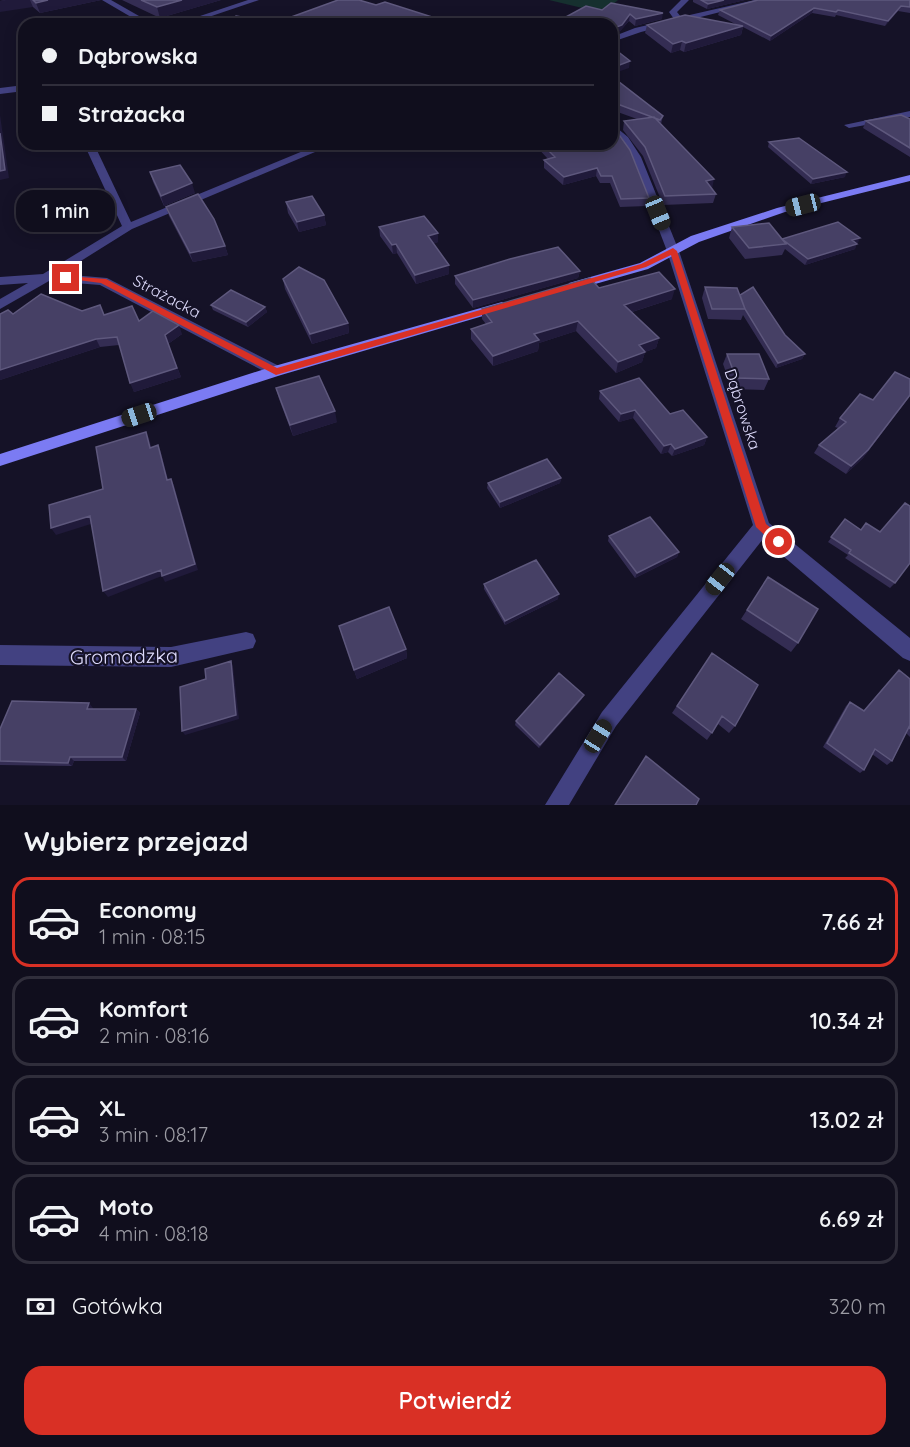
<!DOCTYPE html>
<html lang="pl">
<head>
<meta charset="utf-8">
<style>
  :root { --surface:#100e1d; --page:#1e1c2a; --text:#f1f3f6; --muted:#9c9ca4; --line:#302e3b; --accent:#d93025 }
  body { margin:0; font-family:Quicksand,sans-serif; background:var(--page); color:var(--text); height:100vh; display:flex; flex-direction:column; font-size:22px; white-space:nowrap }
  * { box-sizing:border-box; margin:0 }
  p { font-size:20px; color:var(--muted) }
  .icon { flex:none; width:33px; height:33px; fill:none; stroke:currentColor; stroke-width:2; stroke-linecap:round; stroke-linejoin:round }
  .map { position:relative; height:805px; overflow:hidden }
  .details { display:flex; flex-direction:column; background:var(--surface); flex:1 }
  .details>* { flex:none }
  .top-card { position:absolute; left:18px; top:18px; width:600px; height:132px; border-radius:18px; box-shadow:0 3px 15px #0003,0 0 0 2px var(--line); display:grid; align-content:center; height:132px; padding:0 24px; background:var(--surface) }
  .end { position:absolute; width:27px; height:27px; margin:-14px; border:8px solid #d93025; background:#fff; box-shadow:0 0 0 3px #fff }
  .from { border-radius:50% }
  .bubble { position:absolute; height:42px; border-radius:18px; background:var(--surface); box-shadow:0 3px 15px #0003,0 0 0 2px var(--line); font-size:20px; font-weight:600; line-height:42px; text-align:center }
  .car { position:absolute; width:18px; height:36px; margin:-18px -9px; border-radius:8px; box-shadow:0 0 4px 2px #0007; background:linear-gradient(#222 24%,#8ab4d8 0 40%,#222 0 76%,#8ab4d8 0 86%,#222 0) }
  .top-card b { display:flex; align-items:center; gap:21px; height:57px; font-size:22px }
  .top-card b+b { border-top:2px solid var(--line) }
  .top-card i { width:15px; height:15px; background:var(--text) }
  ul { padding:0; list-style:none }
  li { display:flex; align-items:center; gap:18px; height:90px; margin:0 12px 9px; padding:0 12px; border:3px solid var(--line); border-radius:18px }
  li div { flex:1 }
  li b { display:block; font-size:22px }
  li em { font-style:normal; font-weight:600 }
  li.on { border-color:var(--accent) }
  li>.icon { width:54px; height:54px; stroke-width:1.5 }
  h2 { padding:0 24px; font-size:27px; line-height:72px }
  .pay { display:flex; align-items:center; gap:15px; height:66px; padding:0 24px; font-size:22px }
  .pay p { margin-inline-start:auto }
  .cta { display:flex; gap:12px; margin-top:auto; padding:12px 24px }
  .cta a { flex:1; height:69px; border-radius:18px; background:var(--accent); color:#fff; font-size:24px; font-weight:600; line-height:69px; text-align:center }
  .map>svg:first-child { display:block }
  .green { fill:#16302f }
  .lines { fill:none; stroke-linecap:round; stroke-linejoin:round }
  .street { fill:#424181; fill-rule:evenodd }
  .secondary { fill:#7b7bf3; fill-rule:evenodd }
  .wall { fill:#342d53 }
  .shaded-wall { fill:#201a3a }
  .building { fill:#464065; stroke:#5e587d; stroke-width:1.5 }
  .route { fill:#d93025 }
  .labels { text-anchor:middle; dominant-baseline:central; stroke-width:4.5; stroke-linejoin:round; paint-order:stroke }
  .street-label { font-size:16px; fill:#dedbfc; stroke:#151227 }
  .near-street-label { font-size:20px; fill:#dedbfc; stroke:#151227 }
</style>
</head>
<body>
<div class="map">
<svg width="910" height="805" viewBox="0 0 910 805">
  <rect width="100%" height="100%" fill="#151227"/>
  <!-- green -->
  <path class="green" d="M549,0H618L603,13Z"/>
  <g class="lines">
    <!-- street -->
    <path class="street" d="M102,0H111L153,24H143Z
      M248,0H259L188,24H176Z
      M681,0H689L677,12L681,17L755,0H768L641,32L612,42V37L635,28L674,19L669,12Z
      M24,85V91L0,94V88Z
      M910,111V117L849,128L844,125Z
      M612,124L628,137L641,157L679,251L769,523L910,638V661L903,658L763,539L616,726L569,805H545L602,712L753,525L667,251L631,157L612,133Z
      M84,144H94L131,222L320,144H334L132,229L60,274L107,278L281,367L283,371L281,375H271L100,285L49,281L0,309V299L28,283L0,285V277L43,274L122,226Z
      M246,632L253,634L256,641L253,648L171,667L0,665V645L171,647Z"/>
    <!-- secondary -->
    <path class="secondary" d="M910,175V181L785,212L699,242L648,269L574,290L568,286L569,283L640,263L691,236L777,208Z
      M502,302L509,306L507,309L281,375L0,466V454L271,367Z"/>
  </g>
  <!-- wall -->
  <path class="wall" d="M0,0H101L40,13L33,7Z
    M122,0H221L160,18Z
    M693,0H745L707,9L693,2Z
    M910,0V13L898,11L885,26L836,15L835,17L812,13L770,41L743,27L741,35L684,52L680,50L671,53L645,33L647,25L739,26L718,15L720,10Z
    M602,10L662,19L635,26L629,21L620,31Z
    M612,79L663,116L661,124L716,194L713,203L663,205L643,156L623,130L624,121L637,119L612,110Z
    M910,119V157L863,128L866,121Z
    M769,142L845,177L811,184L768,147Z
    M534,144H612L649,198L647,206L620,207L610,183H600L596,176L563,185L544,168V160L548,159Z
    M150,172L195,193L164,206L153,182Z
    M286,202L324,215L326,225L299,232L288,213Z
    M166,207L225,246L228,255L193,262L169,216Z
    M379,227L438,242L434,243L449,274L416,284L397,253L393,254L380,236Z
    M732,227L782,239L858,243H856L855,249L805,265L785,249L782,255L745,259L729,238Z
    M580,271L578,278L473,308L455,284V276Z
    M283,279L348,323L349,333L312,344L285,289Z
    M705,287L740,295L805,354L802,359L776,368L743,315L741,320L708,319L702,298Z
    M599,288L672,299L632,312L659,338L656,348L645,352L642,362L616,373L576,331L539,343L538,351L493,366L471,339V329L486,324L482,319V309Z
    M211,305L265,307L267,312L248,327L213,310Z
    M82,311L139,321L182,334L168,344L181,377L134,392L119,345L100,347L0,380V314Z
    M727,354L769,379L764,390L732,389L723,364Z
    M910,379V396L863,458L846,474L814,453L819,445L838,428L835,427L840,418Z
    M276,388L337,422L293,436L279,399Z
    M600,391L670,414L707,437L704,445L672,456L668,452L661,454L633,418L619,422L599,399Z
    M561,478L560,483L500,508L487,488L488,483Z
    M845,519L895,583L890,588L845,558L848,555L828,542Z
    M609,536L679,552L677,557L635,578L608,541Z
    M768,577L798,643L791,652L741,619Z
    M484,584L558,599L505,625L484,589Z
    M339,626L406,649L407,658L357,679Z
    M712,653L735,726L729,733L718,724L707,740L672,713Z
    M899,670L910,679V737L906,733L892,761L887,765L872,754L864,770L860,773L823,747L846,706L850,702L863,711Z
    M582,699L539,748L515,725L516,721Z
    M93,708L92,709H136L140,713L126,761H74L72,766L0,765V729Z"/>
  <!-- shaded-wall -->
  <path class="shaded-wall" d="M6,0H30L33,7L0,12V1Z
    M48,0H101L40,13L36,3Z
    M182,0H221L160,18L157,7Z
    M724,0H745L707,9L708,4Z
    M901,6L898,11L885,26L888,21Z
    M814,8L812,13L770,41L771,36Z
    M663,13L662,19L635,26L636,19Z
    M630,14L629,21L620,31L612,35V29Z
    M743,26L741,35L684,52L686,43Z
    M682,41L680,50L671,53L673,44Z
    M630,61L629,68L612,74V68Z
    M0,115L9,178L0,180Z
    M24,115V126H22L17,117Z
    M233,144H262V145L234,149Z
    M597,168L596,176L563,185L564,177Z
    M847,172L845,177L811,184L813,179Z
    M714,179L712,189L706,181Z
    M192,183L195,193L164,206L161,196Z
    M324,215L326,225L299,232L297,222Z
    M438,233V242L429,245L428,236Z
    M860,238L858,243L849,246L852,240Z
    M396,244L397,253L393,254L392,245Z
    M857,244L855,249L805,265L808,259Z
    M225,246L228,255L193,262L190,253Z
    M449,265V274L416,284L415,275Z
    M580,271L578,278L473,308V300Z
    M675,289L672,299L622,315L624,305Z
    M265,307L267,312L248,327L246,322Z
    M578,321L576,331L539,343L538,351L493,366V356L534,334Z
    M348,323L349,333L312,344L310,334Z
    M179,325L182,334L168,344L181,377L134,392L130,383L165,335Z
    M659,338L656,348L645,352L642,362L616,373L618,362L639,345Z
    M96,339L100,347L0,380V370Z
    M805,354L802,359L776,368L778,363Z
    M910,395L863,458L846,474L851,466Z
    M635,410L633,418L619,422L621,414Z
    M335,411L337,422L293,436L290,425Z
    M146,432L149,438L153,454L150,448Z
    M707,437L704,445L672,456L675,449Z
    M671,444L668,452L661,454L664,446Z
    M158,445L161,452L170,487L167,480Z
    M561,478L560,483L500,508V502Z
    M171,479L174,485L198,570L165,582L162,576L108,597L103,591Z
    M90,516L94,523L56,535L51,528Z
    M679,552L677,557L635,578L637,573Z
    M559,594L558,599L505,625V621Z
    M406,649L407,658L357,679L354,670Z
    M231,661L233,666L239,719L185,735L182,731Z
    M584,695L582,699L539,748L540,745Z
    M89,703L93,708L91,713L87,709Z
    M136,709L140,713L126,761L122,757Z
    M70,757L74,761L72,766L68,763Z"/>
  <!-- building -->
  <path class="building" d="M33,0H48L36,3Z
    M141,0H182L157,7Z
    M338,0H359L376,5L385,2L454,24H272Z
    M701,0H724L708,4Z
    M758,0H910V7L901,6L888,21L838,10L836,12L814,8L771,36L720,10Z
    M611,3L663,13L636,19L630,14L622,25L612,29V24H553L586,6L602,10Z
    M685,15L743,26L686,43L682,41L673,44L647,25Z
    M236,16L269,22L266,24H224Z
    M102,20L106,24H96Z
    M486,20L496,24H477Z
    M612,47L630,61L612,68Z
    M612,79L619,82L663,116L660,120L612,102Z
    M24,84V115L17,117V85Z
    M901,115L910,119V148L866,121Z
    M654,117L714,179L706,181L716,194L665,196L645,147L624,121Z
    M612,125L630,150L649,198L621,199L612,176H601L597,168L564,177L544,160L555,157L542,144H612Z
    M0,133L5,170L0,171Z
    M799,138L847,172L813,179L769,142Z
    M180,165L192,183L161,196L150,172Z
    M198,194L214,219L225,246L190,253L166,207Z
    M312,196L324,215L297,222L286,202Z
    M424,216L438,233L428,236L449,265L415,275L396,244L392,245L379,227Z
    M838,222L860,238L852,240L857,244L808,259L782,239Z
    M769,223L786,244L749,248L732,227Z
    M558,247L580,271L473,300L455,276L510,259Z
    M299,267L324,280L348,323L310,334L283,279Z
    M659,272L675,289L624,305L659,338L639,345L645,352L618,362L578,321L534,334L539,340L493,356L471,329L492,322L482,309L590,278L599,288Z
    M705,287L737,288L745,309H712Z
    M753,287L785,335L805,354L778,363L745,309L740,295Z
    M231,290L265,307L246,322L211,305Z
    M41,294L82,311L100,305L104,315L132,306L139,321L153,311L179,325L165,335L177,368L130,383L117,337L96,339L0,370V314L8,310L13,314Z
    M727,354H759L769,379L736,378Z
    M895,372L910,379V395L868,450L851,466L819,445L846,422L840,418L860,394L873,400Z
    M319,376L335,411L290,425L276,388Z
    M639,378L670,414L683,410L707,437L675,449L671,444L664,446L635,410L621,414L600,391Z
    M146,432L150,448L158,445L167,480L171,479L195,564L162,576L161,570L103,591L90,516L51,528L49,505L103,489L96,447Z
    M547,459L561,478L500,502L488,483Z
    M905,503L910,506V563L895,583L849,553L851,550L831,537L845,519L861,530L866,523L880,532Z
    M650,517L679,552L637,573L609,536Z
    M536,560L559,594L505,621L484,584Z
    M768,577L818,609L798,643L747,610Z
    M389,607L406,649L354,670L339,626Z
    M712,653L758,685L735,726L722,716L712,733L677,706Z
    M231,661L236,715L182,731L180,687L206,679L205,669Z
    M899,670L910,679V729L909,727L892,761L875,749L864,770L827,743L850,702L864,711Z
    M559,673L584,695L540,745L516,721Z
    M12,701L89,703L87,709H136L122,757H70L68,763L0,761V729Z
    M646,756L699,799L696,805H615Z"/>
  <!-- route -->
  <path class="route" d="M673,248L677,251L766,524L783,538V545H775L756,527L671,255L646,267L276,375L101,283L62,278L66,276L106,279L277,368L641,264Z"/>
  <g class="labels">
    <!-- street labels -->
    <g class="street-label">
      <text transform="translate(167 296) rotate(28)">Strażacka</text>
      <text transform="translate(743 409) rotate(72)">Dąbrowska</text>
    </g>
    <!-- near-street labels -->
    <g class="near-street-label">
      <text transform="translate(124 656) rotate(-1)">Gromadzka</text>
    </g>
  </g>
</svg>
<i class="end from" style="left:779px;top:542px"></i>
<i class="end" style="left:66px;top:278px"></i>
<div class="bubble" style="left:16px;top:190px;width:99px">1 min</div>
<i class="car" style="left:803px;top:205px;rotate:256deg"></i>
<i class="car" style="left:658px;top:213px;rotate:158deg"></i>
<i class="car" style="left:139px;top:415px;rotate:252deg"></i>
<i class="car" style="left:720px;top:579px;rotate:218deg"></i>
<i class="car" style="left:598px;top:736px;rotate:32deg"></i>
<div class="top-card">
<b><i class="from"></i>Dąbrowska</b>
<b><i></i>Strażacka</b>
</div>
</div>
<section class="details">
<h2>Wybierz przejazd</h2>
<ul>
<li class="on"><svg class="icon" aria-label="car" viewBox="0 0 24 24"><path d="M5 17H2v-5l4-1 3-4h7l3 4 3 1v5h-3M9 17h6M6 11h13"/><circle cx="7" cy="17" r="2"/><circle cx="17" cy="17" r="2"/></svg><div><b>Economy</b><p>1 min · 08:15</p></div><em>7.66 zł</em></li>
<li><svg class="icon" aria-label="car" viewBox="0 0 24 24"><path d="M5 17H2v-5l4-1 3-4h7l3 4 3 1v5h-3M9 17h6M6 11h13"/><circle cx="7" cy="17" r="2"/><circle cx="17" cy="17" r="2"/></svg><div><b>Komfort</b><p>2 min · 08:16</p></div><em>10.34 zł</em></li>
<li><svg class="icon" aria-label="car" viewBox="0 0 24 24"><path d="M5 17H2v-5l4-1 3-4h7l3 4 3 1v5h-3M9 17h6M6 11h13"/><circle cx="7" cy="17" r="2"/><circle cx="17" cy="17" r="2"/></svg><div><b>XL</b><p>3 min · 08:17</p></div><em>13.02 zł</em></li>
<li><svg class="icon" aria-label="car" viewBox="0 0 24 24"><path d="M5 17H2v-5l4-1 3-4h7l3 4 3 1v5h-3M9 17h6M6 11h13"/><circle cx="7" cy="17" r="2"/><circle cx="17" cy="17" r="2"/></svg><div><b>Moto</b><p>4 min · 08:18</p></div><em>6.69 zł</em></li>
</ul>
<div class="pay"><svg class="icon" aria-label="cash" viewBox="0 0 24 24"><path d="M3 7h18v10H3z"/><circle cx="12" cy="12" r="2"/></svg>Gotówka<p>320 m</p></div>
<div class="cta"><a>Potwierdź</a></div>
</section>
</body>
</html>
